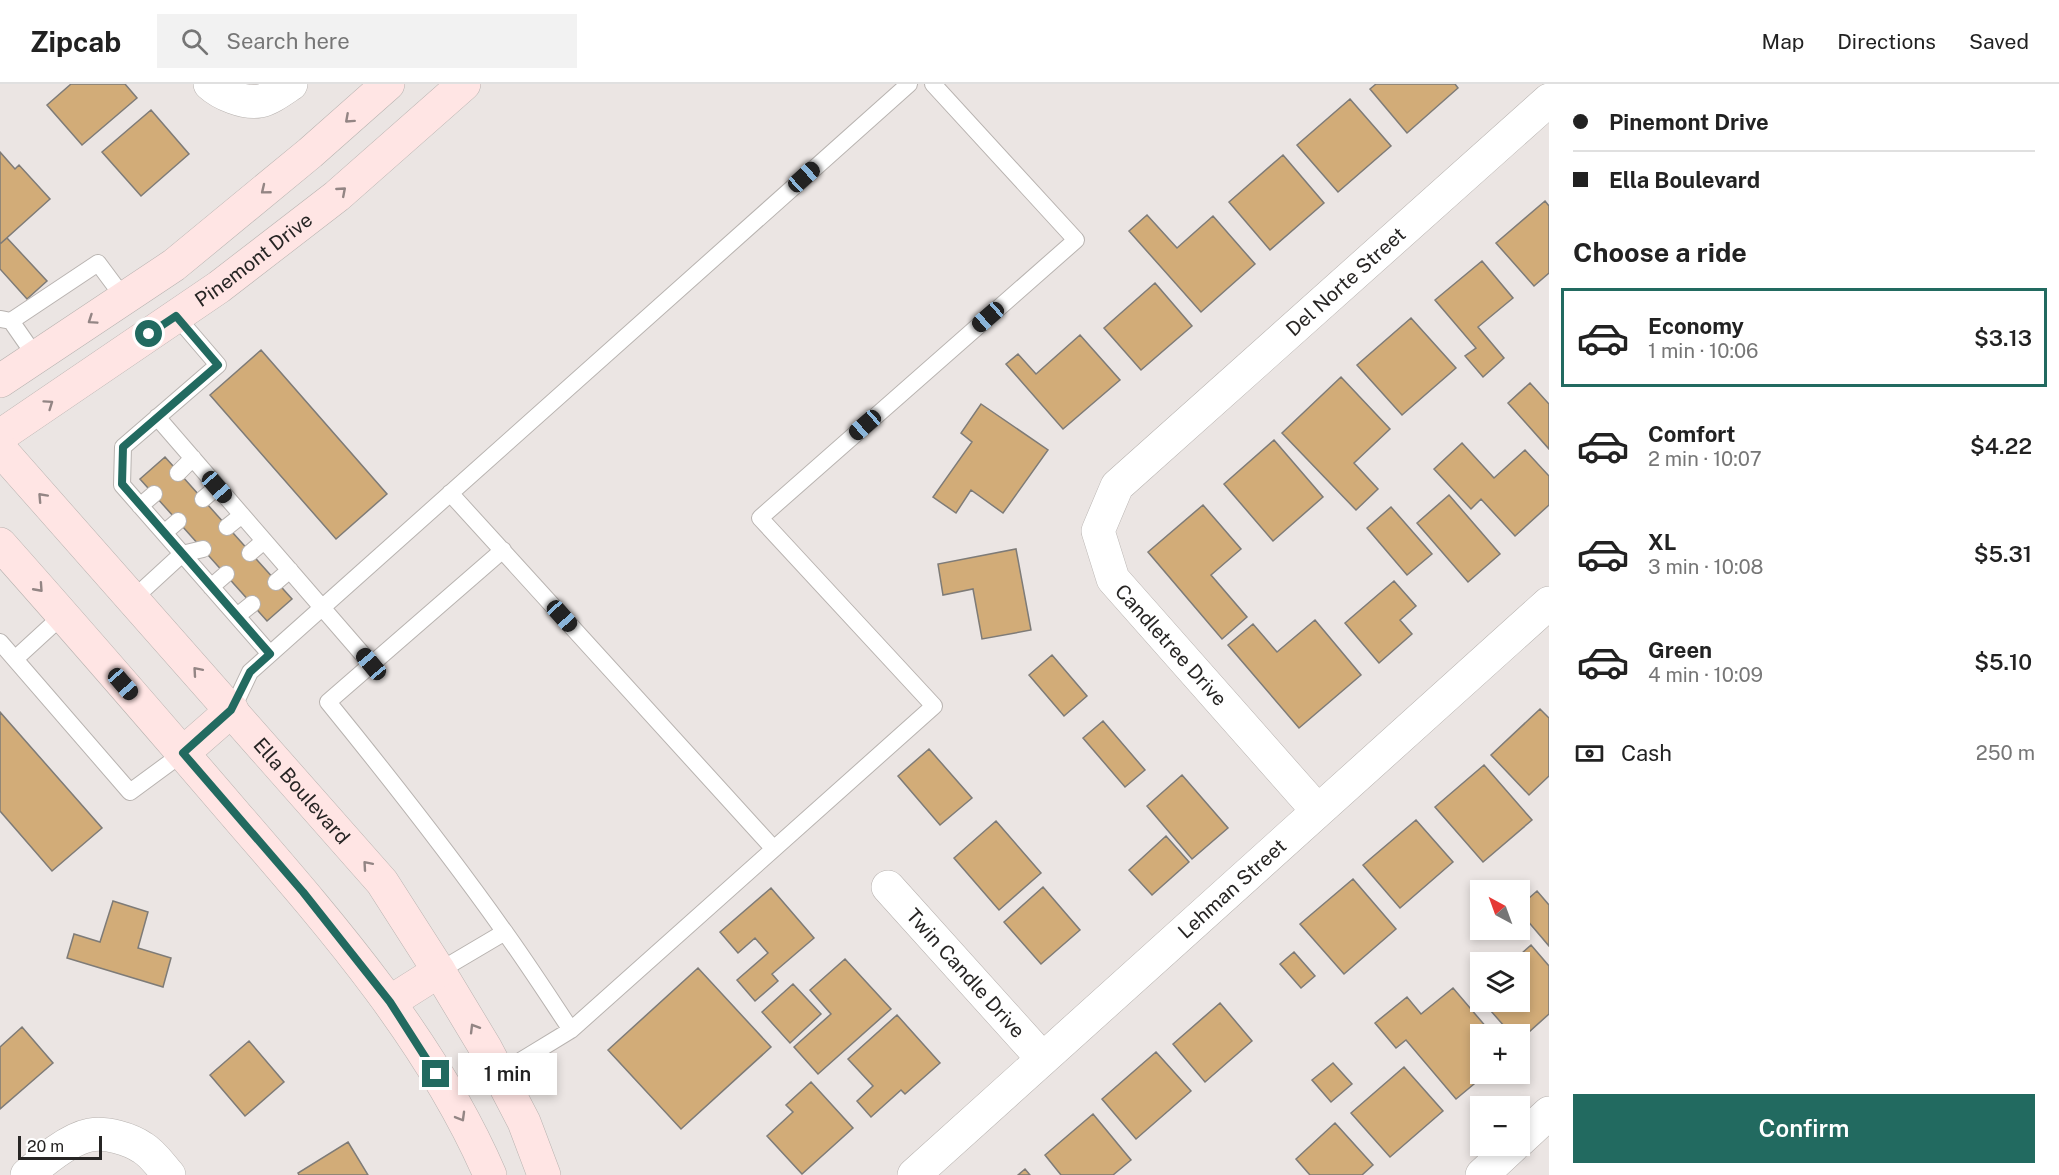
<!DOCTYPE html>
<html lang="en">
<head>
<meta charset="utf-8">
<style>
  :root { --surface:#fff; --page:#f2f2f2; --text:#222; --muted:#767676; --line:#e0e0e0; --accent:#226a60 }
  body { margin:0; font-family:"Public Sans",sans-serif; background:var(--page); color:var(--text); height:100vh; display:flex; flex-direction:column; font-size:22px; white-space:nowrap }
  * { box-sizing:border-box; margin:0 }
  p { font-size:20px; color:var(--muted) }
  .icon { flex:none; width:33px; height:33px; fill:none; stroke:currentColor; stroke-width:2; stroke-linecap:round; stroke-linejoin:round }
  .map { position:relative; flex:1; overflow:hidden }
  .details { display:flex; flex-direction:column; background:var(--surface); width:510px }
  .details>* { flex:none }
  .hud { display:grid; align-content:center; height:132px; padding:0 24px; background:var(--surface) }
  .needle { width:39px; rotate:319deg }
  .fabs { position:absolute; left:1470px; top:796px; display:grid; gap:12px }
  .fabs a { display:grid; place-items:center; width:60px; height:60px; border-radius:0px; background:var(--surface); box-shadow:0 3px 9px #0003; font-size:30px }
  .scale { position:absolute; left:18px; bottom:15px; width:84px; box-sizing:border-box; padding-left:6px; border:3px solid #272524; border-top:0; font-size:16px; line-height:21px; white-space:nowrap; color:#272524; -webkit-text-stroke:4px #fff; paint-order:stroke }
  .end { position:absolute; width:27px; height:27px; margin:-14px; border:8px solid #226a60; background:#fff; box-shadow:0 0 0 3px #fff }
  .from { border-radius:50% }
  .bubble { position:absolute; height:42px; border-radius:0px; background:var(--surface); box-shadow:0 3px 9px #0003; font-size:20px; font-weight:600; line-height:42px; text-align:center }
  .car { position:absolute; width:18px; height:36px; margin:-18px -9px; border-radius:8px; box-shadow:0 0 4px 2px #0007; background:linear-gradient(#222 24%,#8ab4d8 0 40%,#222 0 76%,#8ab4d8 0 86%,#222 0) }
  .hud b { display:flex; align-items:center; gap:21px; height:57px; font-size:22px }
  .hud b+b { border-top:2px solid var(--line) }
  .hud i { width:15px; height:15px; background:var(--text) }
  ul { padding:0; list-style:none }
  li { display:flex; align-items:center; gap:18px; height:99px; margin:0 12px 9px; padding:0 12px; border:3px solid transparent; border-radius:0px }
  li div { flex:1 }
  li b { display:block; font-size:22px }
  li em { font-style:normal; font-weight:600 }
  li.on { border-color:var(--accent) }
  li>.icon { width:54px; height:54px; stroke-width:1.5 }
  h2 { padding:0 24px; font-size:27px; line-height:72px }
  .pay { display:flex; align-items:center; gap:15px; height:66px; padding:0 24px; font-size:22px }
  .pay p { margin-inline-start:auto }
  .action { display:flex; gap:12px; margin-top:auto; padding:12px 24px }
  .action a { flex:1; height:69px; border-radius:0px; background:var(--accent); color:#fff; font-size:24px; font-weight:600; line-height:69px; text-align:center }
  header { display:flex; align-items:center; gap:36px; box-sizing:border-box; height:84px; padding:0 30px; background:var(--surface); border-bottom:2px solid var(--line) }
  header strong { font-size:28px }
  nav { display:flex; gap:33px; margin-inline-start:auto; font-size:21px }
  .search { width:420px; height:54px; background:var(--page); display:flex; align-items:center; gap:15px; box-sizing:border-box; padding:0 21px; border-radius:0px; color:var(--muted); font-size:22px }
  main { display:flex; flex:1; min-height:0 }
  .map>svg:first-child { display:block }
  .building { fill:#d2ac78; stroke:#7e7b77; stroke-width:1.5 }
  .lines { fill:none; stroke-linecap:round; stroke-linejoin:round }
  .lane-casing { stroke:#b8b3b0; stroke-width:18 }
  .street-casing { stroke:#b8b3b0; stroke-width:34 }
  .secondary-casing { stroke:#b8b3b0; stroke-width:34 }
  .lane { stroke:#fff; stroke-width:16 }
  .street { stroke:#fff; stroke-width:33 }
  .secondary { stroke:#ffe5e4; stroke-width:33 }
  .oneway { stroke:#938584 }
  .route { stroke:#226a60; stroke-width:8 }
  .labels { text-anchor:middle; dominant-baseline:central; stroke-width:6; stroke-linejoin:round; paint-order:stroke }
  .street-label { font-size:20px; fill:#272524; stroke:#fff }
</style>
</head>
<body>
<header>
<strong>Zipcab</strong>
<div class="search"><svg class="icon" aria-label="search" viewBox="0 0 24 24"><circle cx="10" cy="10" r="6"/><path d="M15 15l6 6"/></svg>Search here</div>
<nav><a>Map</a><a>Directions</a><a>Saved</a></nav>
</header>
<main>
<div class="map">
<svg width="1549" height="1091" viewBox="0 0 1549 1091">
  <rect width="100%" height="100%" fill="#ebe5e3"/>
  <!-- building -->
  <path class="building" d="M71,0H125L137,14L82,61L47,21Z
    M1376,0H1455L1458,4L1407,49L1370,5Z
    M1350,15L1391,62L1338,108L1297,61Z
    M151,26L189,70L141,112L102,68Z
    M0,68L15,85L19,81L50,115L0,160Z
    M1283,71L1324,119L1270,166L1229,118Z
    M1545,117L1549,122V189L1534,202L1496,159Z
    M1147,131L1177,164L1213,132L1255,180L1201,228L1129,147Z
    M7,154L47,197L27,215L0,185V160Z
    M1482,177L1513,214L1478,243L1504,274L1483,293L1465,272L1476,264L1435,216Z
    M1155,199L1192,242L1141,286L1104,244Z
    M1411,234L1456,284L1402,331L1357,281Z
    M1080,251L1120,296L1063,345L1006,280L1018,270L1036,290Z
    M261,266L387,410L336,455L210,311Z
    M1341,293L1390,345L1354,379L1378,405L1356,426L1282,349Z
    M1530,299L1549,320V365L1508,319Z
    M981,320L1048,366L1003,429L971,406L956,429L933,413L972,358L961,349Z
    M1274,356L1323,413L1273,457L1224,400Z
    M1462,359L1494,394L1525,366L1549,392V421L1515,452L1481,415L1471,425L1434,385Z
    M165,373L292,515L267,537L140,395Z
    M1449,411L1500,470L1468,498L1417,439Z
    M1203,421L1241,465L1211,491L1247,533L1222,555L1148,468Z
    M1391,423L1432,470L1407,491L1367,444Z
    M1016,465L1031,546L982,555L973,505L943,511L938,480Z
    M1394,497L1416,522L1400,536L1412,550L1379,579L1345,539Z
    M1315,536L1361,591L1299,644L1228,561L1253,540L1277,568Z
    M1052,571L1087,612L1064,632L1029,591Z
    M1540,625L1549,634V692L1529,711L1491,671Z
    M0,628L102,744L52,787L0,727Z
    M1103,637L1145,686L1125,703L1083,654Z
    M929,665L972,714L940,741L898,692Z
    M1484,681L1532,736L1483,778L1435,723Z
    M1182,691L1228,744L1192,775L1147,722Z
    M1416,736L1453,778L1400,824L1363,781Z
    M996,737L1041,789L999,826L954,774Z
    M1166,752L1189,778L1152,811L1129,786Z
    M1353,795L1396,845L1344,890L1300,840Z
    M1043,803L1080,846L1041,880L1004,838Z
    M771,804L814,854L772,890L778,897L755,917L737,896L768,869L755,854L738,869L720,848Z
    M1537,807L1549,821V862L1520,828V822Z
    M113,817L148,828L138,864L171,874L163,903L67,874L74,850L100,858Z
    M1531,861L1549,882V930L1520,956V951H1512L1483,918H1520V879H1511Z
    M1294,868L1315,892L1301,904L1280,880Z
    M845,875L891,925L818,990L794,963L831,930L810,906Z
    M698,884L771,963L681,1045L608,966Z
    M793,900L821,930L790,959L762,928Z
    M1453,904L1493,951H1480V990H1486L1456,1015L1406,956L1396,964L1375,939L1407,913L1421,930Z
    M1220,919L1252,957L1205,998L1173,960Z
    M897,931L940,979L905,1010L901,1006L871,1033L857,1017L873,1002L848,975Z
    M22,943L53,979L0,1025V963Z
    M249,957L284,998L245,1032L210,991Z
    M1156,968L1191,1007L1136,1055L1102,1015Z
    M1333,979L1352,1000L1331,1018L1312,996Z
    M1404,983L1443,1027L1390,1073L1351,1029Z
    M811,998L853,1044L802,1090L767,1052L793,1028L786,1021Z
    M1093,1030L1131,1076L1113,1091H1061L1045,1071Z
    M1335,1039L1373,1081L1362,1091H1310L1296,1075Z
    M348,1058L368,1091H299L298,1089Z
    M1025,1085L1030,1091H1018Z"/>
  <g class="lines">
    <!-- lane casing -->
    <g class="lane-casing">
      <path id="lane" d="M176,232L218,281L123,363L122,401L270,570
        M1,235L11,237L36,273
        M11,237L98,179L124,214
        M157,333L371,580
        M178,389L193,374
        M450,409L773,764
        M203,415L217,403
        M140,422L154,410
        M227,443L242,431
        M164,449L178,437
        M503,466L328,618C389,693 448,768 504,847C527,879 549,913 571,946
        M250,469L264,457
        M276,498L290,486
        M211,503L226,490
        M133,515L182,470L203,465
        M237,532L252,520
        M0,558L130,708L183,669
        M15,575L63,531
        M232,626L250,588L909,0
        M439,887L505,848
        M499,990L571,946L934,622L760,434L1076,156L933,0"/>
    </g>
    <!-- street casing -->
    <g class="street-casing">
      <g id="street">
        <path d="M210,0C221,10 244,20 260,17C270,15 282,6 291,0"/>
        <path id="s1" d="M1317,726L1113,495L1098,447L1117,402L1549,16"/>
        <path id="s2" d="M888,803L1042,974"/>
        <path d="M1520,1056L1549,1029"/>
        <path d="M27,1091C43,1077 69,1055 90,1051C106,1048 130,1055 143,1064C153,1070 161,1082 169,1091"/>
        <path id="s3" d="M914,1091L1549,519"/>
        <path d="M1482,1091L1513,1062"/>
      </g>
    </g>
    <!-- secondary casing -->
    <g class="secondary-casing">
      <g id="secondary">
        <path d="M0,297L174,181L310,69L388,0"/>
        <path id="s4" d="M0,352L219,203L337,112L464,0"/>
        <path id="s5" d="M0,365L382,798L439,887L486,965L524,1038L544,1091"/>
        <path d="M0,460C79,549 157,639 235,730C331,841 431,955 490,1091"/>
        <path d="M183,669L232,626"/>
        <path d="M390,918L439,887"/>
      </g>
    </g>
    <!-- lane -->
    <use href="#lane" class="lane"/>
    <!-- street -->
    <use href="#street" class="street"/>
    <!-- secondary -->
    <use href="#secondary" class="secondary"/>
  </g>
  <!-- one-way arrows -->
  <defs><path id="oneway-chevron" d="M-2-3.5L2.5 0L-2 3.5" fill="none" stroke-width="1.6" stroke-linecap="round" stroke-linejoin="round" transform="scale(1.5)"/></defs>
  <g class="oneway">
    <use href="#oneway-chevron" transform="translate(349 35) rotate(138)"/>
    <use href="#oneway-chevron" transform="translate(265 106) rotate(141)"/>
    <use href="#oneway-chevron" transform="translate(342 107) rotate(-41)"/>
    <use href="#oneway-chevron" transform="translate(92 236) rotate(146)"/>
    <use href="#oneway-chevron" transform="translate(49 320) rotate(-35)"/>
    <use href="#oneway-chevron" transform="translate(42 413) rotate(-133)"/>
    <use href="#oneway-chevron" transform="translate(39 504) rotate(48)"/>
    <use href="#oneway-chevron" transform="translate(197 587) rotate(-131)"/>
    <use href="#oneway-chevron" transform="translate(367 781) rotate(-131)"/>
    <use href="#oneway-chevron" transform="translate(474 944) rotate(-121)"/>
    <use href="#oneway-chevron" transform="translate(461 1033) rotate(60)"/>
  </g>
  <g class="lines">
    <!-- route -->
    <path class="route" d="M149,250L176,232L218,281L123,363L122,400L270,570L250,588L231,626L183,669L303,808L390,918L436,990"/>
  </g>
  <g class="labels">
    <!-- street labels -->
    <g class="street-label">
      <text stroke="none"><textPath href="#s4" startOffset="309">Pinemont Drive</textPath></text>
      <text stroke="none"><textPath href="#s1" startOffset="714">Del Norte Street</textPath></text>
      <text transform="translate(1171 561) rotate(48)">Candletree Drive</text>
      <text stroke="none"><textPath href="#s5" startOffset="456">Ella Boulevard</textPath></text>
      <text stroke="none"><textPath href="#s3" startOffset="428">Lehman Street</textPath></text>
      <text stroke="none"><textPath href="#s2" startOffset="116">Twin Candle Drive</textPath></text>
    </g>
  </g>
</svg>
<div class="fabs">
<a><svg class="needle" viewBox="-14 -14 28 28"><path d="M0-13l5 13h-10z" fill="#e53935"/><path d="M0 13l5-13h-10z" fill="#767676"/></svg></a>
<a><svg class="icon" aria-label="layers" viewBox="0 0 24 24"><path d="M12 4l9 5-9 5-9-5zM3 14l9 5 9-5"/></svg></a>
<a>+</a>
<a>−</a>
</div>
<div class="scale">20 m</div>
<i class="end from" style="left:149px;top:250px"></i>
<i class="end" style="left:436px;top:990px"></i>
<div class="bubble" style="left:458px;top:969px;width:99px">1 min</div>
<i class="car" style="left:804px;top:93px;rotate:48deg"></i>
<i class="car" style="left:988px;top:233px;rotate:229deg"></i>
<i class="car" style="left:865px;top:341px;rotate:229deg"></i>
<i class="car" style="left:217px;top:403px;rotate:139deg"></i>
<i class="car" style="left:562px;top:532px;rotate:138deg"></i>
<i class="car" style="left:371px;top:580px;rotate:320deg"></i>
<i class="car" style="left:123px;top:600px;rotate:139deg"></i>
</div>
<section class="details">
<div class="hud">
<b><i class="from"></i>Pinemont Drive</b>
<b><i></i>Ella Boulevard</b>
</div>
<h2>Choose a ride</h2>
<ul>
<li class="on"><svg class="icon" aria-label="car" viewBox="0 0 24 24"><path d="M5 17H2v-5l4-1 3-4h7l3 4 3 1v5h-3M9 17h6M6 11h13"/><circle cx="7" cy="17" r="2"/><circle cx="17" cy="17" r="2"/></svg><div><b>Economy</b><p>1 min · 10:06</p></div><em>$3.13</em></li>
<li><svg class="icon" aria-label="car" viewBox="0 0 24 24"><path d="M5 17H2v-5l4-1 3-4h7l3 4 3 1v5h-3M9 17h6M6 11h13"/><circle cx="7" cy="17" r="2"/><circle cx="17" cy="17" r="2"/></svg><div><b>Comfort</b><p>2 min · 10:07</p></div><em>$4.22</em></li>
<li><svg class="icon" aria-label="car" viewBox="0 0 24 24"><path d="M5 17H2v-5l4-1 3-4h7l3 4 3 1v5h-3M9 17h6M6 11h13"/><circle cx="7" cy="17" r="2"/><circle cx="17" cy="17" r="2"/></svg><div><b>XL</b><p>3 min · 10:08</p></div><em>$5.31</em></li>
<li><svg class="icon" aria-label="car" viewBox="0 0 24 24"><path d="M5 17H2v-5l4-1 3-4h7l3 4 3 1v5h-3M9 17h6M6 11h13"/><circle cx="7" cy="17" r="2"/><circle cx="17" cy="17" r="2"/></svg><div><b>Green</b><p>4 min · 10:09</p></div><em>$5.10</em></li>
</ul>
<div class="pay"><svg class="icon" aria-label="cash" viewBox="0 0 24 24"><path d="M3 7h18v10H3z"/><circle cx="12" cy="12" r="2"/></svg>Cash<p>250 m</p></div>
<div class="action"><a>Confirm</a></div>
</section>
</main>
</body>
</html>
